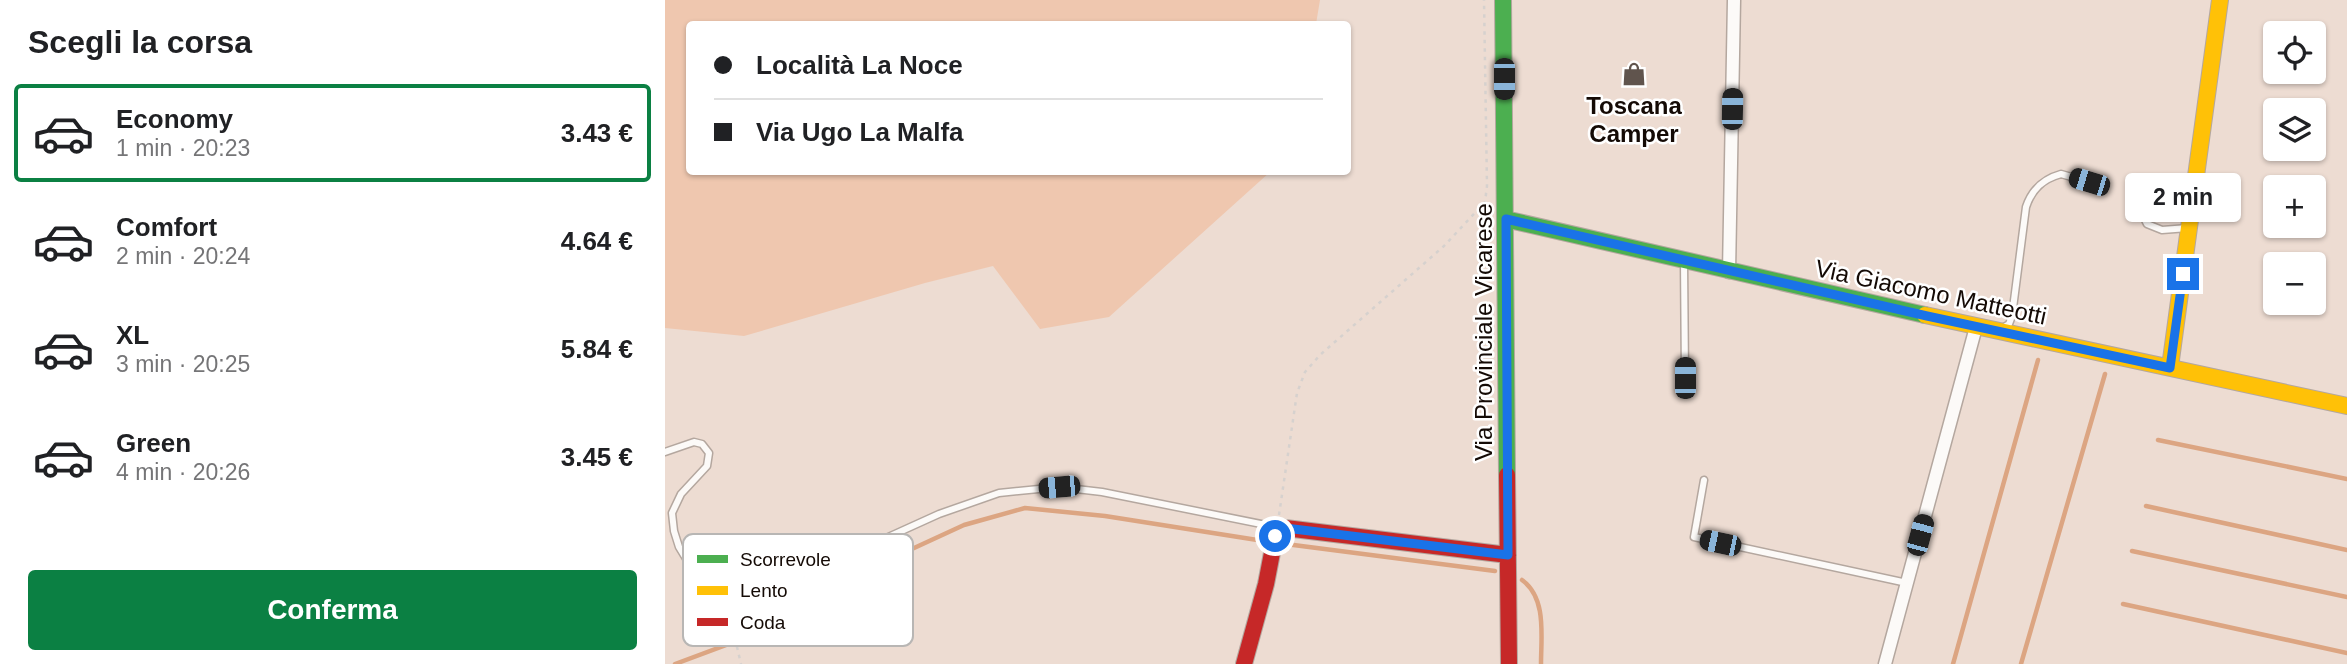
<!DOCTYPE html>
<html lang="it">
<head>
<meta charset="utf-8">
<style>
  :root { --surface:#fff; --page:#f2f2f2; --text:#202124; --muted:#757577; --line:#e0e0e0; --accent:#0b8043 }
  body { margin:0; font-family:Helvetica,sans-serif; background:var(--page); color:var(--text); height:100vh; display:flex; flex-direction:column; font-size:26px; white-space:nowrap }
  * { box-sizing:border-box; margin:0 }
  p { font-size:23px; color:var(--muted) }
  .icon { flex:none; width:38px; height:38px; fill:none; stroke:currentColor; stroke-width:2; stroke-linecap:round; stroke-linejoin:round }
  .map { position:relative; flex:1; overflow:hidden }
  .side { display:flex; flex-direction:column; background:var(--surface); width:665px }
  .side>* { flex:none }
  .banner { position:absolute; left:21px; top:21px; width:665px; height:154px; border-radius:7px; box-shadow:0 2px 5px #0004; display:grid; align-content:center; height:154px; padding:0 28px; background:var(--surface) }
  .tools { position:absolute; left:1598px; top:21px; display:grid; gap:14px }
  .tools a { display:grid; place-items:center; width:63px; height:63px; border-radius:7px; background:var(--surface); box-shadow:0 2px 5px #0004; font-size:35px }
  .end { position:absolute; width:32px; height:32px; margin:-16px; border:9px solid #1a73e8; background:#fff; box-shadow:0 0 0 4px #fff }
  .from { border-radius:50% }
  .bubble { position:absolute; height:49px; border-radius:7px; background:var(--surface); box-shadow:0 2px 5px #0004; font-size:23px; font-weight:800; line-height:49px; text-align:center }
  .car { position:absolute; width:21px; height:42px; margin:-21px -10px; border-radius:9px; box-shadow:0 0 5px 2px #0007; background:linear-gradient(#222 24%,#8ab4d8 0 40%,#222 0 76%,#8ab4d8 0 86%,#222 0) }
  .banner b { display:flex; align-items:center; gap:24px; height:66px; font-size:26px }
  .banner b+b { border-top:2px solid var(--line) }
  .banner i { width:18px; height:18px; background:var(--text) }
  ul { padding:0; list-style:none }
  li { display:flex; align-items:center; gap:21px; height:98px; margin:0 14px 10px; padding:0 14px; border:4px solid transparent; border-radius:7px }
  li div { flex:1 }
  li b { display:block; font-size:26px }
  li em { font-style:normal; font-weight:800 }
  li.active { border-color:var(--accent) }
  li>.icon { width:63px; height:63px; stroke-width:1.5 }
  h2 { padding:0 28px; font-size:32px; line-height:84px }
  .action { display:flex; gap:14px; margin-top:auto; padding:14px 28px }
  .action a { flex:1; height:80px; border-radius:7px; background:var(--accent); color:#fff; font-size:28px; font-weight:800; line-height:80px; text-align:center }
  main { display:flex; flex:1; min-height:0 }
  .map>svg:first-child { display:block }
  .green { fill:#efc7af }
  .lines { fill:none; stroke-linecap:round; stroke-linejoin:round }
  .stream { stroke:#dca582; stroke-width:4.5 }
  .lane-casing { stroke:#b4a79f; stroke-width:9 }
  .street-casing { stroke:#b4a79f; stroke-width:15 }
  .fast-casing { stroke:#b4a79f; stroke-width:18 }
  .slow-casing { stroke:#b4a79f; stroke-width:18 }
  .jam-casing { stroke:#b4a79f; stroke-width:18 }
  .path { stroke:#d6d1ce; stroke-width:2.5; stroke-dasharray:3.5 5; stroke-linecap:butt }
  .lane { stroke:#fcfaf8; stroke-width:6 }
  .street { stroke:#fcfaf8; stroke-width:12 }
  .fast { stroke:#4caf50; stroke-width:16 }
  .slow { stroke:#ffc107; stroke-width:16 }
  .jam { stroke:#c62828; stroke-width:16 }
  .route { stroke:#1a73e8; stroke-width:9 }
  .labels { text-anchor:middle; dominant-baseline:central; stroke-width:5; stroke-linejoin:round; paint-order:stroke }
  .poi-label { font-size:24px; font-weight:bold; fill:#140a05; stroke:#fff }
  .street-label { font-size:24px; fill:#140a05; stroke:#fff }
  .key { fill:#fff; stroke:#b8b6b4; stroke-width:2 }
  .key-label { font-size:19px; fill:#140a05 }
</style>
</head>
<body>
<main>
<section class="side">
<h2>Scegli la corsa</h2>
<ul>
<li class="active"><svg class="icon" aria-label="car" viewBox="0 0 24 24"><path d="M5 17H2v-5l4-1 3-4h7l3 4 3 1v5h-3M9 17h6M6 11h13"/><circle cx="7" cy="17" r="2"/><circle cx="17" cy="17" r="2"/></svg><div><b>Economy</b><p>1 min · 20:23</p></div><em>3.43 €</em></li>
<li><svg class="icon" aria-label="car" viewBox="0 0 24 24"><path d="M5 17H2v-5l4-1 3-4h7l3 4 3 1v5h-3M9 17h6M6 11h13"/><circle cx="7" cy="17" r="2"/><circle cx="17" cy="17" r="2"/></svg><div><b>Comfort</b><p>2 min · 20:24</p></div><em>4.64 €</em></li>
<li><svg class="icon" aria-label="car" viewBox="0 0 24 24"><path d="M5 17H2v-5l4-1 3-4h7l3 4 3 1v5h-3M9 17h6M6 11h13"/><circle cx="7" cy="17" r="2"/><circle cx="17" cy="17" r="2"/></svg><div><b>XL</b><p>3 min · 20:25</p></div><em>5.84 €</em></li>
<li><svg class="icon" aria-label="car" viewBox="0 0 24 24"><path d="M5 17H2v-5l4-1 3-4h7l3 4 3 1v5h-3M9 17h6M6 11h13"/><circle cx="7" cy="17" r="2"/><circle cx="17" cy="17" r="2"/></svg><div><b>Green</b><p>4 min · 20:26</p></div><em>3.45 €</em></li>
</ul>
<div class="action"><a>Conferma</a></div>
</section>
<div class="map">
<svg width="1682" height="664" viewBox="0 0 1682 664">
  <rect width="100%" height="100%" fill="#eddcd2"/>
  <!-- green -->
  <path class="green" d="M0,0H655L651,24H24V172H605L444,317L375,329L328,266L260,283L79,336L0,328Z"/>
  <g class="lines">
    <!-- stream -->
    <path class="stream" d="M1493,440L1682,479
      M1481,506L1682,550
      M613,543L830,571
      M1467,551L1682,597
      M857,580C882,598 876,636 876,664
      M1458,604L1682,653
      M10,664L112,626L210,566L299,525L360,508L440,516L605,542
      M1288,664L1373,360
      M1356,664L1440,374"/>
    <!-- lane casing -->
    <g class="lane-casing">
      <path id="lane" d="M1475,210L1482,224L1497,230L1523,228
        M1019,261L1020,378
        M1339,327L1344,324L1347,316L1361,207C1367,189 1378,179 1396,174L1424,182
        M0,452L29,442L37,444L44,453L42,466L16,494L7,513L9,531L14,547L37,585L55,613L66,621L83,622L104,612L210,543L274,514L334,493L394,487L437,492L611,527
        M1039,480L1029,537L1242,583"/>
    </g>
    <!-- street casing -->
    <g class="street-casing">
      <path id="street" d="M1064,272L1069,0
        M1220,664L1311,327"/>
    </g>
    <!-- fast casing -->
    <g class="fast-casing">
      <path id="fast" d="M838,0L842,475
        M840,219L1260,315"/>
    </g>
    <!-- slow casing -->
    <g class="slow-casing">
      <path id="slow" d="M1260,315L1682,406
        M1505,367L1555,0"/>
    </g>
    <!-- jam casing -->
    <g class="jam-casing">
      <path id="jam" d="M842,475L844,664
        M579,664L601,584L612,527L843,555"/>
    </g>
    <!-- path -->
    <path class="path" d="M614,515L632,393L640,372L655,355L779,246L820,202L822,186L819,0
      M68,630L76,664"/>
    <!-- lane -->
    <use href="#lane" class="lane"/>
    <!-- street -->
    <use href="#street" class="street"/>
    <!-- fast -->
    <use href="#fast" class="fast"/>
    <!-- slow -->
    <use href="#slow" class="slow"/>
    <!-- jam -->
    <use href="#jam" class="jam"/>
  </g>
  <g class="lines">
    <!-- route -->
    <path class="route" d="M610,536L612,527L843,555L841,219L1262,316L1505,368L1518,274"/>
  </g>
  <!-- icons -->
  <defs>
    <g id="shop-bare" transform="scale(1.89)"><path d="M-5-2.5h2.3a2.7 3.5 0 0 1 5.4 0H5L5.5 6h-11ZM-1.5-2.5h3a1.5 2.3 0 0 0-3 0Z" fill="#60544d" stroke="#fff" stroke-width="2.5" paint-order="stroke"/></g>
  </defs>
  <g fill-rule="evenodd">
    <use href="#shop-bare" x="969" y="74"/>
  </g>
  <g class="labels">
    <!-- poi labels -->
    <g class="poi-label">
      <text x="969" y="105">Toscana<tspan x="969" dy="28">Camper</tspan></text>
    </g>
    <!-- street labels -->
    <g class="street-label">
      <text transform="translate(1266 292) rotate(12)">Via Giacomo Matteotti</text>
      <text transform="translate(818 332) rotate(-90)">Via Provinciale Vicarese</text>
    </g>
  </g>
  <!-- legend -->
  <rect x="18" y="534" width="230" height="112" rx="10" class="key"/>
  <rect x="32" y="555" width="31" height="8" fill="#4caf50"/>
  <rect x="32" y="586" width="31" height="9" fill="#ffc107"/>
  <rect x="32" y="618" width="31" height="8" fill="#c62828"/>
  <g class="key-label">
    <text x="75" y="566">Scorrevole</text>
    <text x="75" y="597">Lento</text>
    <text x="75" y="629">Coda</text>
  </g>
</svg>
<div class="tools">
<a><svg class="icon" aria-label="locate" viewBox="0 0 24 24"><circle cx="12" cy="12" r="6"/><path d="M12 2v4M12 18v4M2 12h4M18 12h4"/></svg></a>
<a><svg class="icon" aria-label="layers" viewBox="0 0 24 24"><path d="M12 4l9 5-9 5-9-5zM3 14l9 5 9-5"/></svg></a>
<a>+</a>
<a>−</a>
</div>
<i class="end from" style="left:610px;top:536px"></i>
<i class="end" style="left:1518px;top:274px"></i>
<div class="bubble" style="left:1460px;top:173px;width:116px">2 min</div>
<i class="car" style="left:839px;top:79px;rotate:180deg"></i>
<i class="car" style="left:1067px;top:109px;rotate:1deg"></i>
<i class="car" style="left:1424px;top:182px;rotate:287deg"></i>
<i class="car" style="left:1020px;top:378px;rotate:0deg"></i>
<i class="car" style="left:394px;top:487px;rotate:265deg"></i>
<i class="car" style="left:1255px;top:535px;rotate:15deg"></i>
<i class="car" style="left:1055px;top:543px;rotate:282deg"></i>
<div class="banner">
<b><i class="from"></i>Località La Noce</b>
<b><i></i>Via Ugo La Malfa</b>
</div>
</div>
</main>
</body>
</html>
